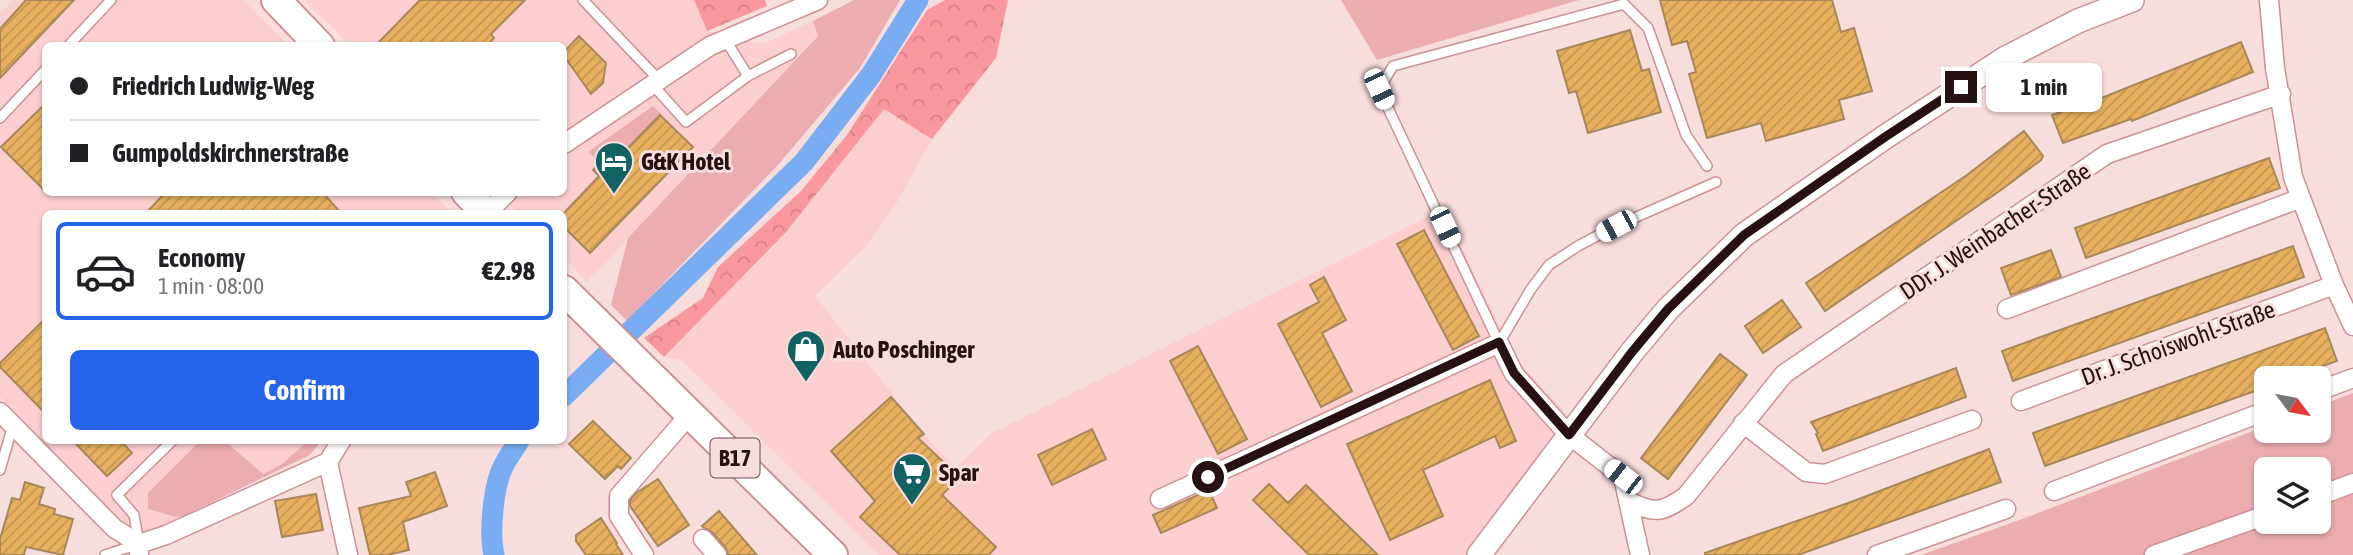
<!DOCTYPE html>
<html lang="en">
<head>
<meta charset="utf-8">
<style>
  :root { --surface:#fff; --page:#f2f2f2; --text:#202124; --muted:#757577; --line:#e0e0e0; --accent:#2563eb }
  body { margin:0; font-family:"Asap Condensed",sans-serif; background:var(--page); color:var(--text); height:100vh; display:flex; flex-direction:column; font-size:26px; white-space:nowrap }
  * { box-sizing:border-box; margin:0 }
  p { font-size:23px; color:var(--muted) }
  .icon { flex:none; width:38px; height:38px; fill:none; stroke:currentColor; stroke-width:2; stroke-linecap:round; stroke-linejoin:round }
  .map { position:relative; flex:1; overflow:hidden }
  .side { position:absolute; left:42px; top:210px; width:525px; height:234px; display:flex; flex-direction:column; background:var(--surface); border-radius:10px; box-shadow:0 2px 5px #0004 }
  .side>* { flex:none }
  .hud { position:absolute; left:42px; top:42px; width:525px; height:154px; border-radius:10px; box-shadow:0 2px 5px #0004; display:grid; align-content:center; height:154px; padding:0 28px; background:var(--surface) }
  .needle { width:46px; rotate:122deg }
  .buttons { position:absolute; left:2254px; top:366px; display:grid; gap:14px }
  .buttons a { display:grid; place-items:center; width:77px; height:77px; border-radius:10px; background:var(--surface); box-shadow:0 2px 5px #0004; font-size:35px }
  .end { position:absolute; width:32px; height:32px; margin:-16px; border:9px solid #271112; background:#fff; box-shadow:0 0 0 4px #fff }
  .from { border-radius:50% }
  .bubble { position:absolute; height:49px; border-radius:10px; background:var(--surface); box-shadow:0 2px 5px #0004; font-size:23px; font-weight:700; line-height:49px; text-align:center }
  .car { position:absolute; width:21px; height:42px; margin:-21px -10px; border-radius:9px; box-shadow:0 0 5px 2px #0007; background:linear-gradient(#fff 24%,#345 0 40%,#fff 0 76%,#345 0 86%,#fff 0) }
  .hud b { display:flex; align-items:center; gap:24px; height:66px; font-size:26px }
  .hud b+b { border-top:2px solid var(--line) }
  .hud i { width:18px; height:18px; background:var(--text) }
  ul { padding:12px 0 0; list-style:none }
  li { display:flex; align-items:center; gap:21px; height:98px; margin:0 14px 10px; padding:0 14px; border:4px solid transparent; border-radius:10px }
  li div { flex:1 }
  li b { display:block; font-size:26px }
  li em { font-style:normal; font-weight:700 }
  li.active { border-color:var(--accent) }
  li>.icon { width:63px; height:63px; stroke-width:1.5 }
  .cta { display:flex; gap:14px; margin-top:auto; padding:14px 28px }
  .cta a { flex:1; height:80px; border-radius:10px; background:var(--accent); color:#fff; font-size:28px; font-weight:700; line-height:80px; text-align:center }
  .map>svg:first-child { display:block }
  .built { fill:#fbcfd0 }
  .grass { fill:#ebadaf; fill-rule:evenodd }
  .forest { fill:url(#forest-crowns) }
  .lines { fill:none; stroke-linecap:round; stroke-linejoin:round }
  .canal { stroke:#78adf3; stroke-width:21 }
  .building { fill:url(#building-hatch); stroke:#a8885a; stroke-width:2 }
  .service-casing { stroke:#cd9093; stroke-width:12 }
  .minor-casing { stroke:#cd9093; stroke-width:21 }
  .tertiary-casing { stroke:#cd9093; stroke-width:26 }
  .primary-casing { stroke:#cd9093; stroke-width:32 }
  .service { stroke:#fff; stroke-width:9 }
  .minor { stroke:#fff; stroke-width:18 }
  .tertiary { stroke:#fff; stroke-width:23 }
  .primary { stroke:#fff; stroke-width:28 }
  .route { stroke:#271112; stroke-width:9 }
  .labels { text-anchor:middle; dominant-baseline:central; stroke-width:6; stroke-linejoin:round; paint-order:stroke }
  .shield { fill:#f8dddd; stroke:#664e4f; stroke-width:2 }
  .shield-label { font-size:23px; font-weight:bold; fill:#271112 }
  .poi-label { font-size:24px; font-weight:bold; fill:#271112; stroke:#f8dddd; text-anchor:start }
  .street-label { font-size:24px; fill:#271112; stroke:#f8dddd }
</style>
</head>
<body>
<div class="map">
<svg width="2353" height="555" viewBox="0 0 2353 555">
  <defs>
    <pattern id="forest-crowns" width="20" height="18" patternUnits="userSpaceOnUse" patternTransform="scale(1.75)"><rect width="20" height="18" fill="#f8979d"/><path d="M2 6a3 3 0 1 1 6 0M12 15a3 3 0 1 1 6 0" fill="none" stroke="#d58186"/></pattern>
    <pattern id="building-hatch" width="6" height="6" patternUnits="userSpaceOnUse" patternTransform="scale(1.75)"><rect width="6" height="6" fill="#e6b05e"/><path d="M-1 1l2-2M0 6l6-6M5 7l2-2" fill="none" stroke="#c59651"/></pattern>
  </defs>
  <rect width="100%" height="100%" fill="#f8dddd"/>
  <!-- built -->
  <path class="built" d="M13,0H243L288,45L46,46V192L432,193L452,213L46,214V441H321L317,446L139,544L114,528L0,397V14Z
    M304,0H694L707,31L763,44L813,21L818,35L587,282L564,258V214L519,213L497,193L564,192V46L350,45Z
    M884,109L932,139L896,204L865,247L815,296L924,434L955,468L992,433L1443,209L1515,357L1563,410L1555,446L1473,555H879L681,360L664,357L786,232Z"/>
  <!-- grass -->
  <path class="grass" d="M854,0H900L860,68L778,165L627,321L611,305L628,238L818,36L813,21Z
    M1341,0H1579L1377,60Z
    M653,106L661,114L619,157L612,150L600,162L588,152Z
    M2353,393V555H1921L2025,518L2266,426V430H2319V406ZM2266,469H2319V522H2266Z
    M200,441H225L263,474L282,464L308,441H321L310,455L183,516L176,517L148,509V493Z"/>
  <!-- forest -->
  <path class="forest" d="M694,0H765L767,6L707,31Z
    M945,0H1008L996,58L932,139L884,109L786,232L664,357L644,338L703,298L718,267L801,191L847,135L927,10Z"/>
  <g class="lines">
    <!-- canal -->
    <path class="canal" d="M564,396L804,162L871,75L918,0
      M494,555C489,533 493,485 504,465C508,457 514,449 519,441"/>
  </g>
  <!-- building -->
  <path class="building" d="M26,0H74L0,78V29Z
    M420,0H525L491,34L494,38L487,46H375Z
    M1660,0H1832L1841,32L1854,28L1872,91L1839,100L1844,119L1766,141L1761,123L1707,138L1689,74L1696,72L1687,41L1672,45Z
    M1630,30L1642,71L1649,69L1661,112L1588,133L1576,91L1569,93L1557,51Z
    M579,36L606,63L603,83L591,94L564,56V52Z
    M2241,42L2253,72L2132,121L2131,119L2063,143L2052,115L2099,98V99Z
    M46,103V192L1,147Z
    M660,115L693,147L590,253L564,227V213L599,176L593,170L612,150L619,157Z
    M2024,131L2043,156L2041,160L2001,190L1825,311L1806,283L1967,175Z
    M2269,158L2280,188L2086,258L2075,228Z
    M166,192H322L342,214H145Z
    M1424,230L1479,336L1453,350L1397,244Z
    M2293,246L2304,277L2013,381L2002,351Z
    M2051,250L2061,277L2011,295L2001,268Z
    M1324,277L1346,320L1322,333L1352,391L1321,407L1278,324L1319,302L1310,285Z
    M1782,300L1801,327L1763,353L1745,326Z
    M46,318V414L0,367V363Z
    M2325,328L2337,361L2289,378H2266V387L2045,466L2033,433Z
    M1198,346L1247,439L1218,454L1170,361Z
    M1720,354L1747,375L1668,479L1641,458Z
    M1956,368L1966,397L1823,451L1816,434L1818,433L1811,422Z
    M1490,380L1516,441L1500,448L1495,436L1423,470L1443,516L1390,540L1347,444Z
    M891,397L924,434L918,438L954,472L946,480L952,485L942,495L996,547L989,555H900L860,517L875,501L831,451Z
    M593,421L631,458L621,469L618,466L605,479L569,444Z
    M1092,429L1106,459L1052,485L1038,455Z
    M73,441H121L132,453L107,476Z
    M1989,449L2001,482L1798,555H1705V553L1851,502Z
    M435,472L447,506L403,522L409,550L387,555H370L359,508L411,496L406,482Z
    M658,479L689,525L658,546L630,506V500L636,493Z
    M25,482L44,488L39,504L55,509L54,514L73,519L63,555L26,547L24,555H0V539L12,498L20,500Z
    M1269,484L1288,503L1306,485L1378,555H1309L1253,500Z
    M1209,490L1217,508L1161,533L1153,515Z
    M316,494L323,530L282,537L275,501Z
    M719,511L757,555H728L726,548L712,532L704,528L702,526Z
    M601,518L617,543L616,544L623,555H586L576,541V535Z"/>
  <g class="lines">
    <!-- service casing -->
    <g class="service-casing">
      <path id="service" d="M583,0L659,80
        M725,39L748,76
        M68,46L111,0
        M652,84L686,122L748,76L791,54
        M0,118L46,69
        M1707,166L1686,135L1648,28L1624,4L1393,66L1379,89L1499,343L1531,289L1549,265L1578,246L1616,226L1716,182
        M0,470L13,425
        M105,555L139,544L134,515L117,495L172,441"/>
    </g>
    <!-- minor casing -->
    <g class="minor-casing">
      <path id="minor" d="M2269,0L2275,68L2293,177L2334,285L2353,326
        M564,144L710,46L818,0
        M486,214L508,192
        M2007,309L2301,198
        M2319,391L2353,378
        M2021,401L2334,285
        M0,412L114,528L139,544V555
        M1743,423L1806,472L1825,474L1972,420
        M328,462L348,555
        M2054,491L2266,411
        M2319,496L2353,483
        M1160,499L1499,343L1514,374L1568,434L1623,477L1640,555
        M1628,501C1654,514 1662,513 1686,496L1784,374L2107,154L2281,94
        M703,539L717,555
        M139,544L166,535L328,462L341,441
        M644,555L619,516V496L690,414
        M1877,555L2006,509
        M2154,555L2266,515"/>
    </g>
    <!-- tertiary casing -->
    <g class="tertiary-casing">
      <path id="tertiary" d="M1479,555L1632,352L1668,309L1744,235L1885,137L2006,58L2078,21L2132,0"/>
    </g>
    <!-- primary casing -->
    <g class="primary-casing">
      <path id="primary" d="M276,0L320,46
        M466,192L487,214
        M564,290L833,555"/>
    </g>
    <!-- service -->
    <use href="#service" class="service"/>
    <!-- minor -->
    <use href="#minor" class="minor"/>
    <!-- tertiary -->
    <use href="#tertiary" class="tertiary"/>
    <!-- primary -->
    <use href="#primary" class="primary"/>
  </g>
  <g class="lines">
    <!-- route -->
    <path class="route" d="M1208,477L1499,342L1514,373L1569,435L1632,352L1668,309L1744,235L1885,137L1961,87"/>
  </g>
  <!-- icons -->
  <defs>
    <g id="hotel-pin" transform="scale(2.0125)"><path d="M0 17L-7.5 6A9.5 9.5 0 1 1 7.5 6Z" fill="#116263" stroke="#f8dddd"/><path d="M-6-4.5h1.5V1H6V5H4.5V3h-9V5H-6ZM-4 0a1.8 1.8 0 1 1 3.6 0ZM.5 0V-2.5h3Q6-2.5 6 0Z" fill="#fff"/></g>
    <g id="shop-pin" transform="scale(2.0125)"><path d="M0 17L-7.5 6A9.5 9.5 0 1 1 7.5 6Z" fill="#116263" stroke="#f8dddd"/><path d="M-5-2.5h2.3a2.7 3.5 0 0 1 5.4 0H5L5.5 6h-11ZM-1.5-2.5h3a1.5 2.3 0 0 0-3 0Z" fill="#fff"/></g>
    <g id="supermarket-pin" transform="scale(2.0125)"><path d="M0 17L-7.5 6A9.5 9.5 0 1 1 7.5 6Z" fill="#116263" stroke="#f8dddd"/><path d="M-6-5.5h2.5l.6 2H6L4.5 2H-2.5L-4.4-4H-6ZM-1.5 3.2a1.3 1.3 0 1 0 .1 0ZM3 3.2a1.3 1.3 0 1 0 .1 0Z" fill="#fff"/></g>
  </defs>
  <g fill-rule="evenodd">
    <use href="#hotel-pin" x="614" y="161"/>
    <use href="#shop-pin" x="806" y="349"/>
    <use href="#supermarket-pin" x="912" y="472"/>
  </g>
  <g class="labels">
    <!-- shield labels -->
    <rect class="shield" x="710.5" y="438.5" width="49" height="39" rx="5"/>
    <g class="shield-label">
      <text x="735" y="458">B17</text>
    </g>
    <!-- poi labels -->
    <g class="poi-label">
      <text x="641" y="161">G&amp;K Hotel</text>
      <text x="833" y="349">Auto Poschinger</text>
      <text x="939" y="472">Spar</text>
    </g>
    <!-- street labels -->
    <g class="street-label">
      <text transform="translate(1995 231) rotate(-34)">DDr. J. Weinbacher-Straße</text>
      <text transform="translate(2178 343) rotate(-20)">Dr. J. Schoiswohl-Straße</text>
    </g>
  </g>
</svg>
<div class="buttons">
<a><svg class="needle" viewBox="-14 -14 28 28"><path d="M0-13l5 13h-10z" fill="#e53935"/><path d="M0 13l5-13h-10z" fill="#757577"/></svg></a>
<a><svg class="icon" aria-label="layers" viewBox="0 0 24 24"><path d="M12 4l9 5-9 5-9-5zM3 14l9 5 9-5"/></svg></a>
</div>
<i class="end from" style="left:1208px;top:477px"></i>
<i class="end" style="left:1961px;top:87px"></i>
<div class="bubble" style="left:1986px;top:63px;width:116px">1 min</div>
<i class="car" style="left:1379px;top:89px;rotate:155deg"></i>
<i class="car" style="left:1616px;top:226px;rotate:242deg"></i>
<i class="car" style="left:1445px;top:227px;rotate:155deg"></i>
<i class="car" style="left:1623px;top:477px;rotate:308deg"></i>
<div class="hud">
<b><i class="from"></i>Friedrich Ludwig-Weg</b>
<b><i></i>Gumpoldskirchnerstraße</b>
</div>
<section class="side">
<ul>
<li class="active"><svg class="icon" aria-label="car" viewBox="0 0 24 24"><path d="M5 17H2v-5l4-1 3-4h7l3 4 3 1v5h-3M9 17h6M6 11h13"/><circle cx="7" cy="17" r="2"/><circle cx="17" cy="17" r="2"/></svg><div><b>Economy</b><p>1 min · 08:00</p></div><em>€2.98</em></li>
</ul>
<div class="cta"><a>Confirm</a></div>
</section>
</div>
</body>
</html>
